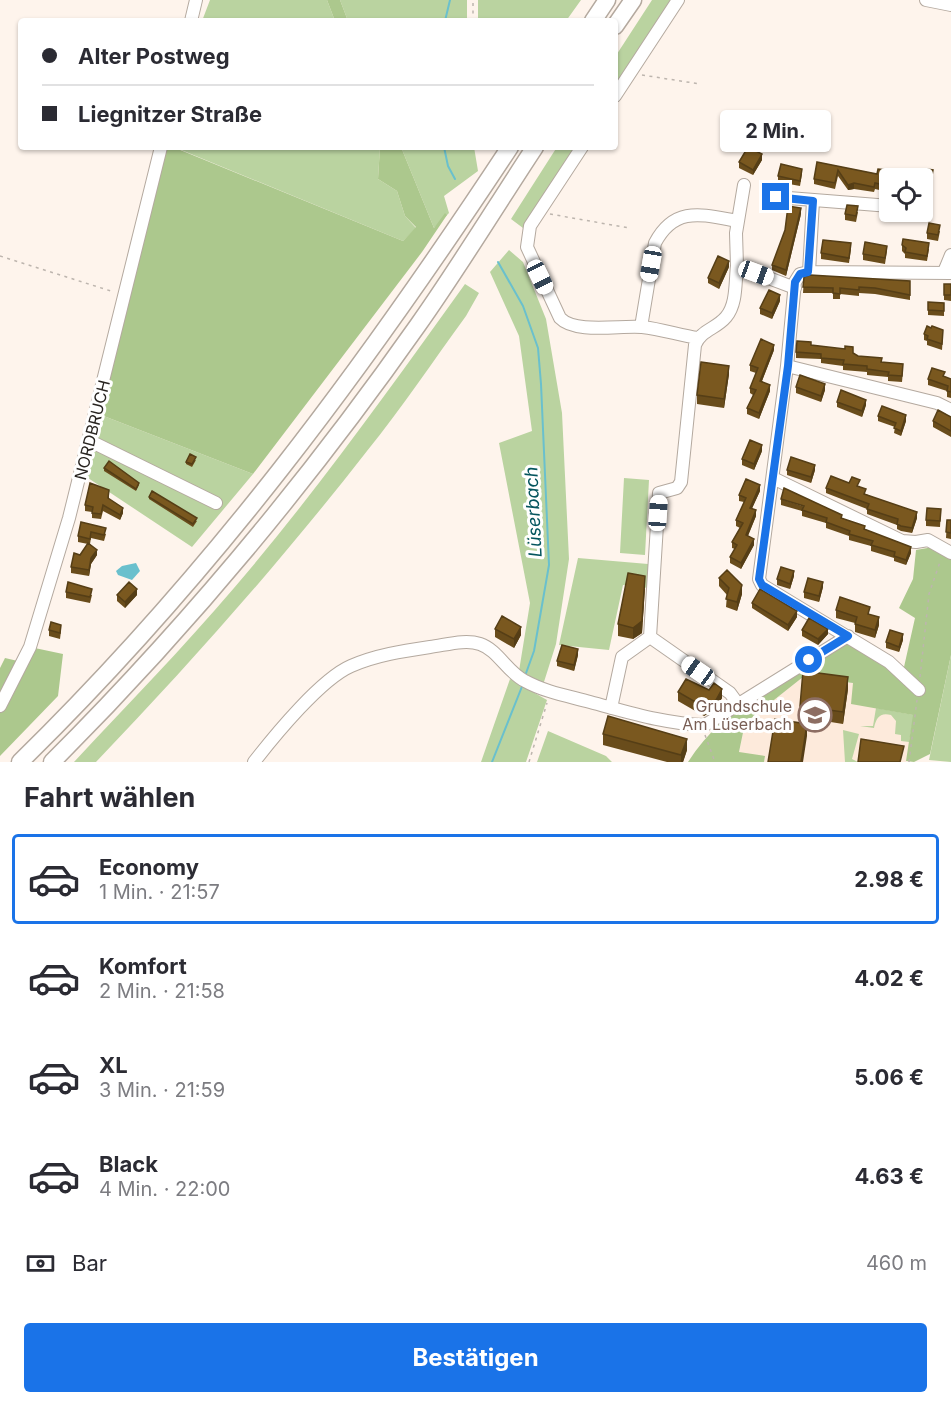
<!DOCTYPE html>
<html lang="de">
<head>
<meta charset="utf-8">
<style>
  :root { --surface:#fff; --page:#f2f2f3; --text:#2b2b33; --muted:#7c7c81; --line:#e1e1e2; --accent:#1a73e8 }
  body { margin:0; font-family:Inter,sans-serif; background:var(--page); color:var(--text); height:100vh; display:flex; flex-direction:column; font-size:22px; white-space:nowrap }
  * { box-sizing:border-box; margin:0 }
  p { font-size:20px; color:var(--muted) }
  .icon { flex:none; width:33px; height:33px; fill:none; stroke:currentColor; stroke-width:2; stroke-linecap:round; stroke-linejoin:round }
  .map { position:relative; height:762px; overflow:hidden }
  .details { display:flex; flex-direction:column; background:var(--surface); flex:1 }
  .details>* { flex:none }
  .hud { position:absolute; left:18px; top:18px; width:600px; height:132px; border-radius:6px; box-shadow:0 2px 4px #0004; display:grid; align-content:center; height:132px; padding:0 24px; background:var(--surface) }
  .fabs { position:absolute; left:879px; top:168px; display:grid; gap:12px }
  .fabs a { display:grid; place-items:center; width:54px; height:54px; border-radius:6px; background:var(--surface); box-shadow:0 2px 4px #0004; font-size:30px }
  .end { position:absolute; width:27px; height:27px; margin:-14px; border:8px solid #1a73e8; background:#fff; box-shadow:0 0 0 3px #fff }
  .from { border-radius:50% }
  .bubble { position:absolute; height:42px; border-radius:6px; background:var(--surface); box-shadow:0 2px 4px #0004; font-size:20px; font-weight:700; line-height:42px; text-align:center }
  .car { position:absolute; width:18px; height:36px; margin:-18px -9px; border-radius:8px; box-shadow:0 0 4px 2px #0007; background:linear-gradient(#fff 24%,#345 0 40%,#fff 0 76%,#345 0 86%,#fff 0) }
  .hud b { display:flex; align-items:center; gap:21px; height:57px; font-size:22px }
  .hud b+b { border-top:2px solid var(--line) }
  .hud i { width:15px; height:15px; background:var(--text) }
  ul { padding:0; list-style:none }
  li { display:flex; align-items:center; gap:18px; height:90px; margin:0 12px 9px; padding:0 12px; border:3px solid transparent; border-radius:6px }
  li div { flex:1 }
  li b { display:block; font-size:22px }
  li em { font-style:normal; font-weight:700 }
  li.active { border-color:var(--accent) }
  li>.icon { width:54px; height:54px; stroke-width:1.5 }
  h2 { padding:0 24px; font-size:27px; line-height:72px }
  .pay { display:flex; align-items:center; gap:15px; height:66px; padding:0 24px; font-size:22px }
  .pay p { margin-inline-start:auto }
  .button { display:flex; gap:12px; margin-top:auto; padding:12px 24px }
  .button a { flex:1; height:69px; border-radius:6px; background:var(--accent); color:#fff; font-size:24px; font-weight:700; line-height:69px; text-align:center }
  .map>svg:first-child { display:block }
  .built { fill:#fdeadb }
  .green { fill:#bad3a0 }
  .forest { fill:#acc88d }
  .water { fill:#6ac0cd }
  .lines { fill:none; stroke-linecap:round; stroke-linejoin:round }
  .stream { stroke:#6ac0cd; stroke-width:2 }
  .minor-casing { stroke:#b4a99f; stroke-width:14 }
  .highway-casing { stroke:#b4a99f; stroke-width:19 }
  .path { stroke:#bdb5ae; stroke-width:1.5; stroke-dasharray:3 4.5; stroke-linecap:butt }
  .minor { stroke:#fff; stroke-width:12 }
  .highway { stroke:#fff; stroke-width:16 }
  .wall { fill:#694c1b }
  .shaded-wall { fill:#553e16 }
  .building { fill:#7a581f; stroke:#553e16; stroke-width:1.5 }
  .route { stroke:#1a73e8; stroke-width:8 }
  .labels { text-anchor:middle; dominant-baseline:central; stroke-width:6; stroke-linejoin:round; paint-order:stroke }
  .street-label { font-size:16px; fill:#282420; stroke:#fff }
  .education-label { font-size:16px; fill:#785e54; stroke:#fff; text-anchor:end }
  .water-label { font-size:18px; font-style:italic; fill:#04555e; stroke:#fff }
</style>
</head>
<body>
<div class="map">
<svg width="951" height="762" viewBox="0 0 951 762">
  <rect width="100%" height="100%" fill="#fef4ec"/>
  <!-- built -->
  <path class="built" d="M803,677L853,683L876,708L914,715L906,762H764L765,757L739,753L745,723Z"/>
  <!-- green -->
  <path class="green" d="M210,0H327L335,21H202Z
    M340,0H467V21H348Z
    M478,0H581L566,21H478Z
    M652,0H674L615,89V57Z
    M174,147H380L378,179L397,191L405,216L416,228L403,241Z
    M401,147H474L478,171L444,196L449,213L434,228Z
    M557,147H577L523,228L511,219Z
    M509,250L523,262L546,319L562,413L569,559L556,644L543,685L519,671L530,603L499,443L532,431L519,336L490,272Z
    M465,284L479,293L466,316C433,361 402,408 367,451C282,560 191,663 96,762H74C128,704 183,648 234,588C317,491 391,387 465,284Z
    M96,413L253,474L192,547L82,474Z
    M624,478L649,480L645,555L620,553Z
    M578,558L648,564V588L623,585L609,650L559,645Z
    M951,655V762L929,760Z
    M510,679L547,700L526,762H481Z
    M876,708L914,715L909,742L901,741V735L895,734L896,721L891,715C880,712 876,718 874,728L860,726H873Z
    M843,730L859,734L852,759L858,762H845Z
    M548,731L606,756L612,762H537Z"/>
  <!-- forest -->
  <path class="forest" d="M327,0H340L348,21H335Z
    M161,147H173L403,241L416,227L405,216L397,191L378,179L380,147H401L434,228L445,213L447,215L422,252L253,474L96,413Z
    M933,547L951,559V655L930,754L914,762L906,761L913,715L851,704L853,683L803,677L745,723L739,752L765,756L764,762H688C724,704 792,676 850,642L894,670L904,667L915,618L899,608L913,579L916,550Z
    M30,647L63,654L58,696L0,756V668L5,658L22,662Z"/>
  <!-- water -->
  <path class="water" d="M136,563L140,571L132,580L118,575L116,571L122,566Z"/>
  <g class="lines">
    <!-- stream -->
    <path class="stream" d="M445,21L450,0
      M444,147L448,166L455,179
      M498,262L523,306L538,348L541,384L549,565L534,651L525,676
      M492,762L523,684"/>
    <!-- minor casing -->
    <g class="minor-casing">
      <path id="minor" d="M926,0L951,5
        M191,21L196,0
        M615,96L678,0
        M582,147L530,226L527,247L560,318C575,334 621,325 642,327C661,329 679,335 698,338
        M776,197L890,206
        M737,266L736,233L744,185
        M809,272L813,201
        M944,272L951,255
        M641,327L655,243C675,205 703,215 738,221
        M787,366L937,403L951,410
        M90,441L216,503
        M773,478L902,541L916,542L928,540L951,553
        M650,637L730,693L738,704
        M919,690L889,662L762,585L759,579L787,366L795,282L800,274L809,272L951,273
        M0,706L30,647L69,518L161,147
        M611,708L622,657L650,637L659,493L677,488L681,482L695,345C701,330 716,329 726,317C737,304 735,283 737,266L795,288
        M254,762C275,735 321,679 351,666C376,655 403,651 430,647C446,645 465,639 480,644C498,650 507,672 525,681C545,692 568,696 590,702C628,712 665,724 705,725L848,636"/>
    </g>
    <!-- highway casing -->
    <g class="highway-casing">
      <path id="highway" d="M593,21L607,0
        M615,26L633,0
        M20,762C212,574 363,370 510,147
        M52,762C186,628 309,480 418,325C459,267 496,206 535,147"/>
    </g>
    <!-- path -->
    <path class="path" d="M473,21V0
      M642,75L700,84
      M550,214L629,228
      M0,256L114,292
      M920,677L929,594L941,559
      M705,735L715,762
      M529,762L547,703
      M909,762L917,700"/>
    <!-- minor -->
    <use href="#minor" class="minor"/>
    <!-- highway -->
    <use href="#highway" class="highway"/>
  </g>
  <!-- wall -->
  <path class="wall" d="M766,131L757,148L747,142V137Z
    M762,160L753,175L739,168V162Z
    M817,162L887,176L884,191L875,189L874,192L854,189L848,190L838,176L835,189L814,184V179Z
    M802,174L800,186L778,182V176Z
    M933,176L931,187L923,186L922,178Z
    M858,212L856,222L845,220V214Z
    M801,214L786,276L772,270V265Z
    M940,231L938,241L927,239V233Z
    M902,245L929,249L927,261L905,258V254L902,251Z
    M851,249L849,263L821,259V253Z
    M887,251L885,264L863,260V254Z
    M729,267L719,289L708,283V278Z
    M804,277L910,281V300L875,294L859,293V296L840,294V299H833V293H803Z
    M944,284H951V301L944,300Z
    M780,301L772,319L760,314V308Z
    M928,302L944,303V316L928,315Z
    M924,334L943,335L942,350L927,345V341L924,340Z
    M811,345L853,353L858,356L882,362L903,370L902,382L888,381V377L867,375V372L843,370V366L821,363V359L796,358V352Z
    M774,350L762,381L770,391L759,419L747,414V408L753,395L750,393V388L756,373L750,371V365Z
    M729,374L724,408L697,404V395Z
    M945,377L951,379V398L947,397V391L928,385V379Z
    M796,387L825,390L821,402L796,393Z
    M837,402L866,405L862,417L837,407Z
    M878,416L906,421L901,436L894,433L895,427L878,421Z
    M951,417V437L933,427V421Z
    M762,451L754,470L742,465V459Z
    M196,460L192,467L186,464V462Z
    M104,468L139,485L136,491L104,471Z
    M787,470H815L811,483L787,475Z
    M849,483L860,486L859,487L866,494L917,518L912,533L901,531L897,529V525L867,514V509L826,493V488Z
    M760,491L752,508L756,516L748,536L754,545L741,569L730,563V557L735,549L732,548V542L740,528L736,526V520L744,502L739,501V495Z
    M109,496V499L123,513L120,520L103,511L101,519L92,518V512L85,511V505Z
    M149,497L197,521L193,527L149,499Z
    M781,499L842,519L911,553L906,565L894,561V558L871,551V546L849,540V536L826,528V523L802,516V511L781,505Z
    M941,509L940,527L926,526V520Z
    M947,520H951V539L946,538Z
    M81,522L106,534L104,541L91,538L90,544L97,555L91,564L89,576L71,573V567L88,544L78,542V536Z
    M794,576L790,589L777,585V579Z
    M719,578L742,594L737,611L726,607L727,595L719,586Z
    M823,587L819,602L804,598V592Z
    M645,588L642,633L633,639L618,636V624Z
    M66,592L92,595L90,603L66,598Z
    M117,595H137L125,608L117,601Z
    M752,603L797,617L788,631L752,608Z
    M836,610L870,615L879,625L875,638L855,632V623L836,618Z
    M495,629L521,635L514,648L495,637Z
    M49,630L61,631L60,639L49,636Z
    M802,630L828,634L818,645L802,636Z
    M903,640L899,652L886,648V642Z
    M578,655L574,671L557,666V661Z
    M848,689L843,724L800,717V706Z
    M678,692L722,698L716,708L704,716L678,701Z
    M603,734L687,750L683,762H667L603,745Z"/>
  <!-- shaded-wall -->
  <path class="shaded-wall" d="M766,125V131L757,148V142Z
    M762,154V160L753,175V170Z
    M854,183V189L848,190V185Z
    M801,208V214L786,276V270Z
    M729,261V267L719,289V283Z
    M780,295V301L772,319V313Z
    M774,345V350L760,386V381Z
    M729,366V374L724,408V399Z
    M825,384V390L821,402V396Z
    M770,385V391L759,419V413Z
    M866,400V405L862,417V411Z
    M906,415V421L901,436V431Z
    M762,445V451L754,470V464Z
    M815,465V470L811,483V477Z
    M760,485V491L750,513V508Z
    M123,508V513L120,520V515Z
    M756,510V516L746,540V535Z
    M917,512V518L912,533V528Z
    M754,539V545L741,569V563Z
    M911,547V553L906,565V560Z
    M97,550V555L91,564L89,576V570L91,558Z
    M794,571V576L790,589V584Z
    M645,576L642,633L633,639V628Z
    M823,582V587L819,602V596Z
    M742,585V594L737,611V602Z
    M137,589V595L125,608V602Z
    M797,611V617L788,631V625Z
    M879,617V625L875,638V630Z
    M521,627V635L514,648V639Z
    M828,629V634L818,645V639Z
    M903,634V640L899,652V647Z
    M578,649V655L574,671V665Z
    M848,677V689L843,724V712Z
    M722,689V698L716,708L704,716V707Z
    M807,724V736L803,762H801Z
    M687,739V750L683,762H681V755Z"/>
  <!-- building -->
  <path class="building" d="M757,119L766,125L757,142L747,137Z
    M748,147L762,154L753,170L739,162Z
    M817,162L877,174L878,169L887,170L884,185L875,183L874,187L854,183L848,185L838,170L835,183L814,179Z
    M781,164L802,169L800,181L778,176Z
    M926,169L933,170L931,182L923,180L922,184V178H911L913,170L925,173Z
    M847,205L858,206L856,216L845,214Z
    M788,206L801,208L786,270L772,265L785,230Z
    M929,223L940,225L938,235L927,233Z
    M903,239L929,243L927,256L905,252L906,248L902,245Z
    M823,240L851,243L849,258L821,253Z
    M865,242L887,246L885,258L863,254Z
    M718,256L729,261L719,283L708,278Z
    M810,275L910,281V295L875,288L859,287V290L840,288V294L833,293V288L803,287L804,277Z
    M944,284H951V295H944Z
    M769,290L780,295L772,313L760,308Z
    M928,302L944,303V311L928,310Z
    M927,326L931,328L932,326L943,330L942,344L927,339L928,336L924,334Z
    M761,339L774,345L760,381L770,385L759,413L747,408L756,390L750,388L758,368L750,365Z
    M797,341L811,342V345L845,349V346L853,347V353L858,356L882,358L881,362L903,364L902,376L888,375L889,372L867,369V366L843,364L844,360L821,358V354L796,352Z
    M701,362L729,366L724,399L697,395Z
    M932,368L945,372L943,376L951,379V392L947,391L948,386L928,379Z
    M800,375L825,384L821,396L796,387Z
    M841,390L866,400L862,411L837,402Z
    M882,406L906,415L901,431L894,428L896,423L878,416Z
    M938,410L951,417V431L933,421Z
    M750,440L762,445L754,464L742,459Z
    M190,454L196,457L192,464L186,462Z
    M791,457L815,465L811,477L787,470Z
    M109,461L139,483L136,489L104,468Z
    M831,476L849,483L852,477L860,480L857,486L866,489L864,494L917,512L912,528L901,526L897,524L898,519L867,509L869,504L826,488Z
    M746,479L760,485L750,508L756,510L746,535L754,539L741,563L730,557L737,545L732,542L743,523L736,520L746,498L739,495Z
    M90,483L109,490L108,498L123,508L120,515L103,505L101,514L92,513L93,507L85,505Z
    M784,488L842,515L841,518L865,526L864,529L911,547L906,560L894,556L895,552L871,545L873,541L849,534L850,531L826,522L827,518L802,510L804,506L781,499Z
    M152,491L197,518L193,524L149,497Z
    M927,508L941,509L940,521L926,520Z
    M947,520H951V533L946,532Z
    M81,522L106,528L104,535L91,532L90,539L78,536Z
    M88,543L97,550L91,558L89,570L71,567L74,553L80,555Z
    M781,567L794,571L790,584L777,579Z
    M727,570L742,585L737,602L726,599L729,588L719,578Z
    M628,573L645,576L642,621L633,628L618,624Z
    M808,578L823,582L819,596L804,592Z
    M68,582L92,589L90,597L66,592Z
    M129,582L137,589L125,602L117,595Z
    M760,589L797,611L788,625L752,603Z
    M840,597L870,607L868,614L879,617L875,630L855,624L857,617L836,610Z
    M502,616L521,627L514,639L495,629Z
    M809,618L828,629L818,639L802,630Z
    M51,622L61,625L60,633L49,630Z
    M890,630L903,634L899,647L886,642Z
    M562,645L578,649L574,665L557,661Z
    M803,671L848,677L843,712L800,706Z
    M686,679L709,690L714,683L722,689L716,700L704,707L678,692Z
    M608,716L687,739L681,755L603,734Z
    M775,719L807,724L801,762H768Z
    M861,739L904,746L900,762H858Z"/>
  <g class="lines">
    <!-- route -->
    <path class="route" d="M776,197L813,201L808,272L800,274L795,282L788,366L759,579L762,585L848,636L809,660"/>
  </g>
  <!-- icons -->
  <defs>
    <g id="school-ring" transform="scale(1.725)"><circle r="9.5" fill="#fff" stroke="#8d6e63" stroke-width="1.5"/><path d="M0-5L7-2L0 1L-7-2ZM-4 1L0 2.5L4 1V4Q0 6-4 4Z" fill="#8d6e63"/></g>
  </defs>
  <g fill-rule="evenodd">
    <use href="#school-ring" x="815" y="715"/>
  </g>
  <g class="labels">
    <!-- street labels -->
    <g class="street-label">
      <text transform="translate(92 430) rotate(-76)">NORDBRUCH</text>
    </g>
    <!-- education labels -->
    <g class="education-label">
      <text x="792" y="706">Grundschule<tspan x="792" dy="18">Am Lüserbach</tspan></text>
    </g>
    <!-- water labels -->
    <g class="water-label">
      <text transform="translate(533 512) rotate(-93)">Lüserbach</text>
    </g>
  </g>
</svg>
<div class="fabs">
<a><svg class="icon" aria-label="locate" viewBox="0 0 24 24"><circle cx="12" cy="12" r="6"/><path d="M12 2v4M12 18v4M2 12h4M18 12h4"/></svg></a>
</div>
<i class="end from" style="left:809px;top:660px"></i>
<i class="end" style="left:776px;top:197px"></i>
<div class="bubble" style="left:720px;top:110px;width:111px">2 Min.</div>
<i class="car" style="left:651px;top:264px;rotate:190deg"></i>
<i class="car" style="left:756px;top:273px;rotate:110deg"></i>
<i class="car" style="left:540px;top:277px;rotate:154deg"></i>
<i class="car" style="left:658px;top:513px;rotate:4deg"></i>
<i class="car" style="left:698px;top:671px;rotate:305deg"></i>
<div class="hud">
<b><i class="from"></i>Alter Postweg</b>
<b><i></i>Liegnitzer Straße</b>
</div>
</div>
<section class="details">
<h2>Fahrt wählen</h2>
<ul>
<li class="active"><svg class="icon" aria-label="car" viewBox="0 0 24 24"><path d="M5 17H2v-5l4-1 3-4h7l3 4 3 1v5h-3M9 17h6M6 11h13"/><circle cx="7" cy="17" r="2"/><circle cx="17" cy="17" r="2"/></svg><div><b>Economy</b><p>1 Min. · 21:57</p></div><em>2.98 €</em></li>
<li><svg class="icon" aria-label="car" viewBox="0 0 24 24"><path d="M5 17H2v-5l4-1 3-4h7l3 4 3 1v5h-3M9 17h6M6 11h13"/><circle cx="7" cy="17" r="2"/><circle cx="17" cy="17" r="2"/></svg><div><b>Komfort</b><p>2 Min. · 21:58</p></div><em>4.02 €</em></li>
<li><svg class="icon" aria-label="car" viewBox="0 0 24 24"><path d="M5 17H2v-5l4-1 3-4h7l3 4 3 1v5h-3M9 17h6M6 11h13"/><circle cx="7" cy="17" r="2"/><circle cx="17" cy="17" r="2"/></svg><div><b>XL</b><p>3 Min. · 21:59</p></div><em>5.06 €</em></li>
<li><svg class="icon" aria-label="car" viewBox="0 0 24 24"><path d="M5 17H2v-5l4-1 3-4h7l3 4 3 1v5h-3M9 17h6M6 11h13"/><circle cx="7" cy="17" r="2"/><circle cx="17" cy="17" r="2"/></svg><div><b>Black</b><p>4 Min. · 22:00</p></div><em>4.63 €</em></li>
</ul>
<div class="pay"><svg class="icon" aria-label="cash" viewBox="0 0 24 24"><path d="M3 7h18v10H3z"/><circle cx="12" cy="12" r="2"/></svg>Bar<p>460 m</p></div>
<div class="button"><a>Bestätigen</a></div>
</section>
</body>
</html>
